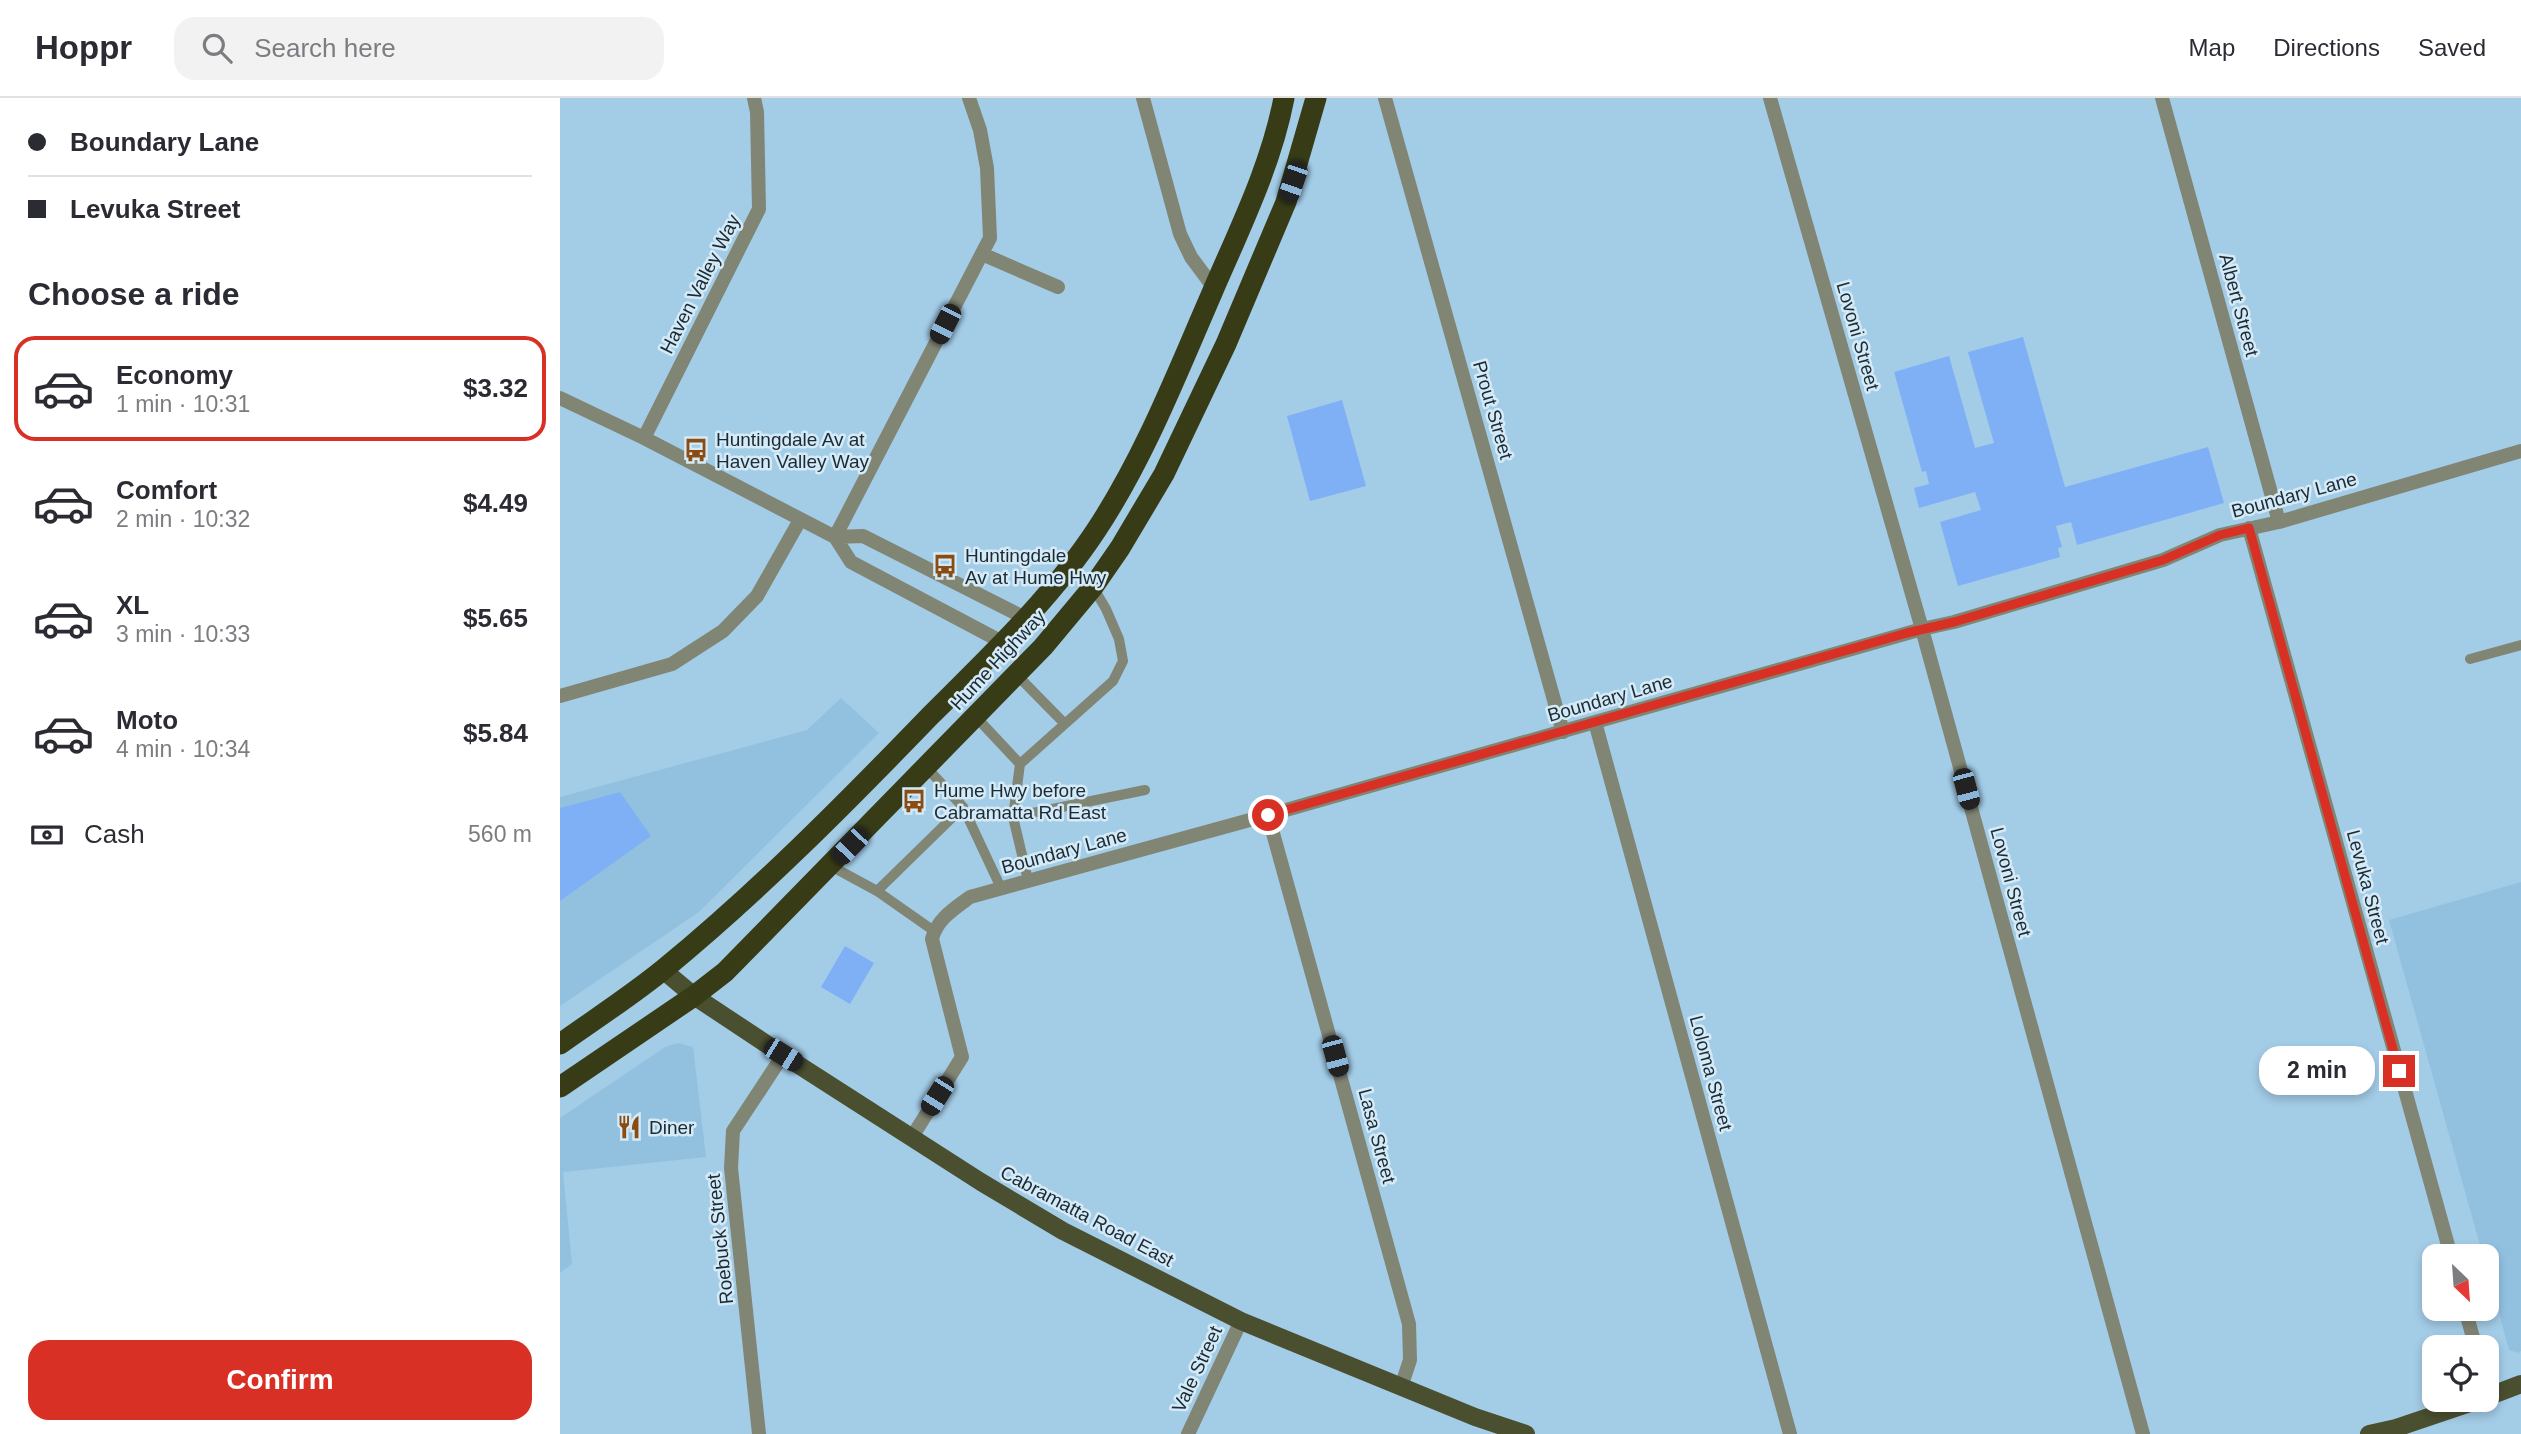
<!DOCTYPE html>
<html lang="en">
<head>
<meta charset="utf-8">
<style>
  :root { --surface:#fff; --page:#f2f2f3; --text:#2b2b33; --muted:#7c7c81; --line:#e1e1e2; --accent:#d93025 }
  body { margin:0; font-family:Arial,sans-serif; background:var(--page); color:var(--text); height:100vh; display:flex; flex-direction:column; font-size:26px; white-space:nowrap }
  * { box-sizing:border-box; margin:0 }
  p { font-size:23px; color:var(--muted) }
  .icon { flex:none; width:38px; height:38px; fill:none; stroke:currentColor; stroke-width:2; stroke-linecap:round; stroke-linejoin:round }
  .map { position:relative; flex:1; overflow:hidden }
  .drawer { display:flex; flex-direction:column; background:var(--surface); width:560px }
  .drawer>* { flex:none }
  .hud { display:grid; align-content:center; height:154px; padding:0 28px; background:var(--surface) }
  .needle { width:46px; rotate:155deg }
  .tools { position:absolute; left:1862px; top:1146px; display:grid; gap:14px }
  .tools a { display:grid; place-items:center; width:77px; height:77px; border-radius:14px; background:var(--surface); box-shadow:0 4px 10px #0003; font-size:35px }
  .end { position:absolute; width:32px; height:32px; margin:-16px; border:9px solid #d93025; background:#fff; box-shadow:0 0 0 4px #fff }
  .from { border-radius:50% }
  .bubble { position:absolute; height:49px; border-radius:21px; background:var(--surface); box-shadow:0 4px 10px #0003; font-size:23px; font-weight:800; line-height:49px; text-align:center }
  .car { position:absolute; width:21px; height:42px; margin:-21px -10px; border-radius:9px; box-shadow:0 0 5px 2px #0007; background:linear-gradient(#222 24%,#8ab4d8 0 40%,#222 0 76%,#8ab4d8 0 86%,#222 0) }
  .hud b { display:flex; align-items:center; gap:24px; height:66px; font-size:26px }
  .hud b+b { border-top:2px solid var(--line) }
  .hud i { width:18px; height:18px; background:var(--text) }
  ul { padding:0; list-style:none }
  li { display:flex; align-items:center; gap:21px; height:105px; margin:0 14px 10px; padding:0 14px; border:4px solid transparent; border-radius:21px }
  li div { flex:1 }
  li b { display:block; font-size:26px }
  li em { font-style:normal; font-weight:800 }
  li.selected { border-color:var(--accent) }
  li>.icon { width:63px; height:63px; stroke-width:1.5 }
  h2 { padding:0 28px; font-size:32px; line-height:84px }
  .pay { display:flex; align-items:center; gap:18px; height:77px; padding:0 28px; font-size:26px }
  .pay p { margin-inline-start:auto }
  .cta { display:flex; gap:14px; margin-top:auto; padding:14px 28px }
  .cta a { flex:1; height:80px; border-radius:21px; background:var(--accent); color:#fff; font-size:28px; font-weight:800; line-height:80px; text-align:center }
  header { display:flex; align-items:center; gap:42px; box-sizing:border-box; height:98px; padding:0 35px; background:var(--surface); border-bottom:2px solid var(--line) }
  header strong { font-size:33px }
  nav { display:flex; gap:38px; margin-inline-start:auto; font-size:24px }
  .search { width:490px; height:63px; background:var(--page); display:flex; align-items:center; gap:18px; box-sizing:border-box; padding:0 24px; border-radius:21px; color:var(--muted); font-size:26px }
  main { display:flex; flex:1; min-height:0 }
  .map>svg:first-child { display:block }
  .built { fill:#92c1e0 }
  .building { fill:#7fb0f5 }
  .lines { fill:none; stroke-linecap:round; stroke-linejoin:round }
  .lane { stroke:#818574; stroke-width:10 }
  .street { stroke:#818574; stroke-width:14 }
  .primary { stroke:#4a4f30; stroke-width:18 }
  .highway { stroke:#373c17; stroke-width:21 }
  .route { stroke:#d93025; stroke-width:9 }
  .labels { text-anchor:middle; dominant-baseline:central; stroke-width:5; stroke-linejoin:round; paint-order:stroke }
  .street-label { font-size:19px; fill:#1b2b35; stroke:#d5eaf7 }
  .poi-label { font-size:19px; fill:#1b2b35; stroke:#d5eaf7; text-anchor:start }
</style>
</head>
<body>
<header>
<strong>Hoppr</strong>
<div class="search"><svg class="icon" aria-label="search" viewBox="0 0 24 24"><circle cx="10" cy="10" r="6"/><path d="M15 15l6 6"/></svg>Search here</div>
<nav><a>Map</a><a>Directions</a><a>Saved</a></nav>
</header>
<main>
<section class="drawer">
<div class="hud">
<b><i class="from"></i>Boundary Lane</b>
<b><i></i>Levuka Street</b>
</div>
<h2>Choose a ride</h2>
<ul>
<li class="selected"><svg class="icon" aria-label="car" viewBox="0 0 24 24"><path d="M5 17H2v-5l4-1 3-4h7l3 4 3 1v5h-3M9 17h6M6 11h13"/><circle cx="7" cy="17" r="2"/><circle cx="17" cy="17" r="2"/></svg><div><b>Economy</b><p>1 min · 10:31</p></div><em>$3.32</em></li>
<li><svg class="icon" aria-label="car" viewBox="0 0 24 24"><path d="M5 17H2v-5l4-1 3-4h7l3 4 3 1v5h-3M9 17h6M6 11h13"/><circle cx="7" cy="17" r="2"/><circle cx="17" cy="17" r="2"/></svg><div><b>Comfort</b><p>2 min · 10:32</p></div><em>$4.49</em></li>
<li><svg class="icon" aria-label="car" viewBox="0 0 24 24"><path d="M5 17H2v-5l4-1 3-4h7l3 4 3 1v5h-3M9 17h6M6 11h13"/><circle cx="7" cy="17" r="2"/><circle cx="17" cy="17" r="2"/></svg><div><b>XL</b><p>3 min · 10:33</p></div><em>$5.65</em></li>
<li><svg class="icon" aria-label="car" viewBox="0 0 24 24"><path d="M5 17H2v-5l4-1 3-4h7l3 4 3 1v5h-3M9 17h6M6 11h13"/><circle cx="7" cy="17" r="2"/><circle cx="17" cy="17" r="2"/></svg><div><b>Moto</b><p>4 min · 10:34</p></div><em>$5.84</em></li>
</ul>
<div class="pay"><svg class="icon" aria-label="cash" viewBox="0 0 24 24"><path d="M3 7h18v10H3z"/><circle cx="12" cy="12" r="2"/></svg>Cash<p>560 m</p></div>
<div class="cta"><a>Confirm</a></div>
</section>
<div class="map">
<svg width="1961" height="1336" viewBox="0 0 1961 1336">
  <rect width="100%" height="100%" fill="#a3cce7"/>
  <!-- built -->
  <path class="built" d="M281,600L319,635L139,814L0,908V699L247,632Z
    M1961,784V1253L1958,1255L1949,1252L1927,1171V1158H1923L1829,822Z
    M118,945L133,949L146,1059L3,1074L12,1166L0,1175V1020L105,949Z"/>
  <!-- building -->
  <path class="building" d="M1463,239L1505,389L1648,349L1664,405L1517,447L1511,424L1496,428L1502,449L1498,450L1500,459L1398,488L1380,424L1421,412L1415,394L1359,410L1354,390L1369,386L1366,373L1362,374L1334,274L1389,258L1415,350L1434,345L1408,254Z
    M782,302L806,388L750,403L727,318Z
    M60,694L91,738L0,803V710Z
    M285,848L314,865L290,906L261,889Z"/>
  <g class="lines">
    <!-- lane -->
    <path class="lane" d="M1910,561L1961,547
      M457,577L504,625
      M416,619L460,666
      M367,670L403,709L441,790
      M453,719L585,692
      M271,768L317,793L374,833
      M468,782L453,719L460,666L553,583L563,563L559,541L546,511L533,489
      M317,793L403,709"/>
    <!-- street -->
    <path class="street" d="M583,0L620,136L631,159L654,190
      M825,0L1003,634
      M1210,0L1362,531L1583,1336
      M1602,0L1719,424
      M422,156L498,189
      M0,300L84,340L275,439L303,438L465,520
      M84,340L199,111L197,14L194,0
      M1689,430L1891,1158
      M275,439L430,140L427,70L420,32L409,0
      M275,439L291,464L444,545
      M0,598L112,566L163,533L197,498L240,422
      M1035,624L1230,1336
      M708,717L849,1226L850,1262L841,1289
      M352,1039L402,959L372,841C377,821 394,811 410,799L708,717L1362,531L1394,524L1603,462L1660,437L1719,424L1961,353
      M1905,1211L1916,1250
      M199,1336L171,1070L173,1033L223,957
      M628,1336L681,1223"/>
    <!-- primary -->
    <path class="primary" d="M103,872L134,898L223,957L421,1084L503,1133L681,1223L915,1319L966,1336
      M1927,1299L1961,1286
      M1809,1336L1836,1330L1919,1302"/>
    <!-- highway -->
    <path class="highway" d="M0,946C35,921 71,898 104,871C199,793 285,706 370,618C429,559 491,501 537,431C585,358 617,275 652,195C679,132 711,68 724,0
      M0,989L134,898L165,874L483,549L533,489L560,450L604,376L666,246L726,104L756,0"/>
  </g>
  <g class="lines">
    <!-- route -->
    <path class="route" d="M708,717L1347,535L1394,524L1603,462L1660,437L1689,430L1839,973"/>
  </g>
  <!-- icons -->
  <defs>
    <g id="bus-bare" transform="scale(1.89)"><path d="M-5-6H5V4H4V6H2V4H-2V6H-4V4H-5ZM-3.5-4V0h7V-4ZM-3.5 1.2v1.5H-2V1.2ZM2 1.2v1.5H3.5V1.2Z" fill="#8b4c12" stroke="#d5eaf7" stroke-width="2.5" paint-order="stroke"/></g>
    <g id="restaurant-bare" transform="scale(1.89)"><path d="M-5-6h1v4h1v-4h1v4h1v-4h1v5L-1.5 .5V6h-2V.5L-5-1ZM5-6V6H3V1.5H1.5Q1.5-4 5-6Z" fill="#8b4c12" stroke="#d5eaf7" stroke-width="2.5" paint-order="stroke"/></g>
  </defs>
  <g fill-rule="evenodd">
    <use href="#bus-bare" x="136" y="352"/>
    <use href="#bus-bare" x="385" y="468"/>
    <use href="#bus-bare" x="354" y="703"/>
    <use href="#restaurant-bare" x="69" y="1029"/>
  </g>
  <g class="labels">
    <!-- street labels -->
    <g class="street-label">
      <text transform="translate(140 186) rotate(-63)">Haven Valley Way</text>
      <text transform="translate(1679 207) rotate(75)">Albert Street</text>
      <text transform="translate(1298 238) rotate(74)">Lovoni Street</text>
      <text transform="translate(933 312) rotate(74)">Prout Street</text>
      <text transform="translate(1734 397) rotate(-15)">Boundary Lane</text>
      <text transform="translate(438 562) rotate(-47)">Hume Highway</text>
      <text transform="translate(1050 600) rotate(-16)">Boundary Lane</text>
      <text transform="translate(504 753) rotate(-15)">Boundary Lane</text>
      <text transform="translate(1451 784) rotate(75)">Lovoni Street</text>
      <text transform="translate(1808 789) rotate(75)">Levuka Street</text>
      <text transform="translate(1151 975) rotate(75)">Loloma Street</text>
      <text transform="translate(817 1038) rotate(75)">Lasa Street</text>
      <text transform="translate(527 1118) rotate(28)">Cabramatta Road East</text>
      <text transform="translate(160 1141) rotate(-96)">Roebuck Street</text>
      <text transform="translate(637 1271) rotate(-65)">Vale Street</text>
    </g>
    <!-- poi labels -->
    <g class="poi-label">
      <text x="156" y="341">Huntingdale Av at<tspan x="156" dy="22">Haven Valley Way</tspan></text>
      <text x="405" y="457">Huntingdale<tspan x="405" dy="22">Av at Hume Hwy</tspan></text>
      <text x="374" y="692">Hume Hwy before<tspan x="374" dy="22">Cabramatta Rd East</tspan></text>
      <text x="89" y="1029">Diner</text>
    </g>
  </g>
</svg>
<div class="tools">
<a><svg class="needle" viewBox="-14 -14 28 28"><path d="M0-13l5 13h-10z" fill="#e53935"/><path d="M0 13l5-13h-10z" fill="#7c7c81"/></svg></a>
<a><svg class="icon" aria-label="locate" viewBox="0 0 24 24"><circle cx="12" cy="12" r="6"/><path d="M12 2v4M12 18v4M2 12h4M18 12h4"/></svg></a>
</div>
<i class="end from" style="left:708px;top:717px"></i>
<i class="end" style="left:1839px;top:973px"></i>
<div class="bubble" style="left:1699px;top:948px;width:116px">2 min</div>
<i class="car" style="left:733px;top:84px;rotate:199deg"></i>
<i class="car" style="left:385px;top:226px;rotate:207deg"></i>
<i class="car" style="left:1406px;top:691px;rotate:165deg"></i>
<i class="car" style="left:290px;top:748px;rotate:224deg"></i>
<i class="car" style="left:223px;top:957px;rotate:122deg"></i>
<i class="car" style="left:775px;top:958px;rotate:165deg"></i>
<i class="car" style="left:377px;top:998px;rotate:212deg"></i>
</div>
</main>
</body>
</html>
